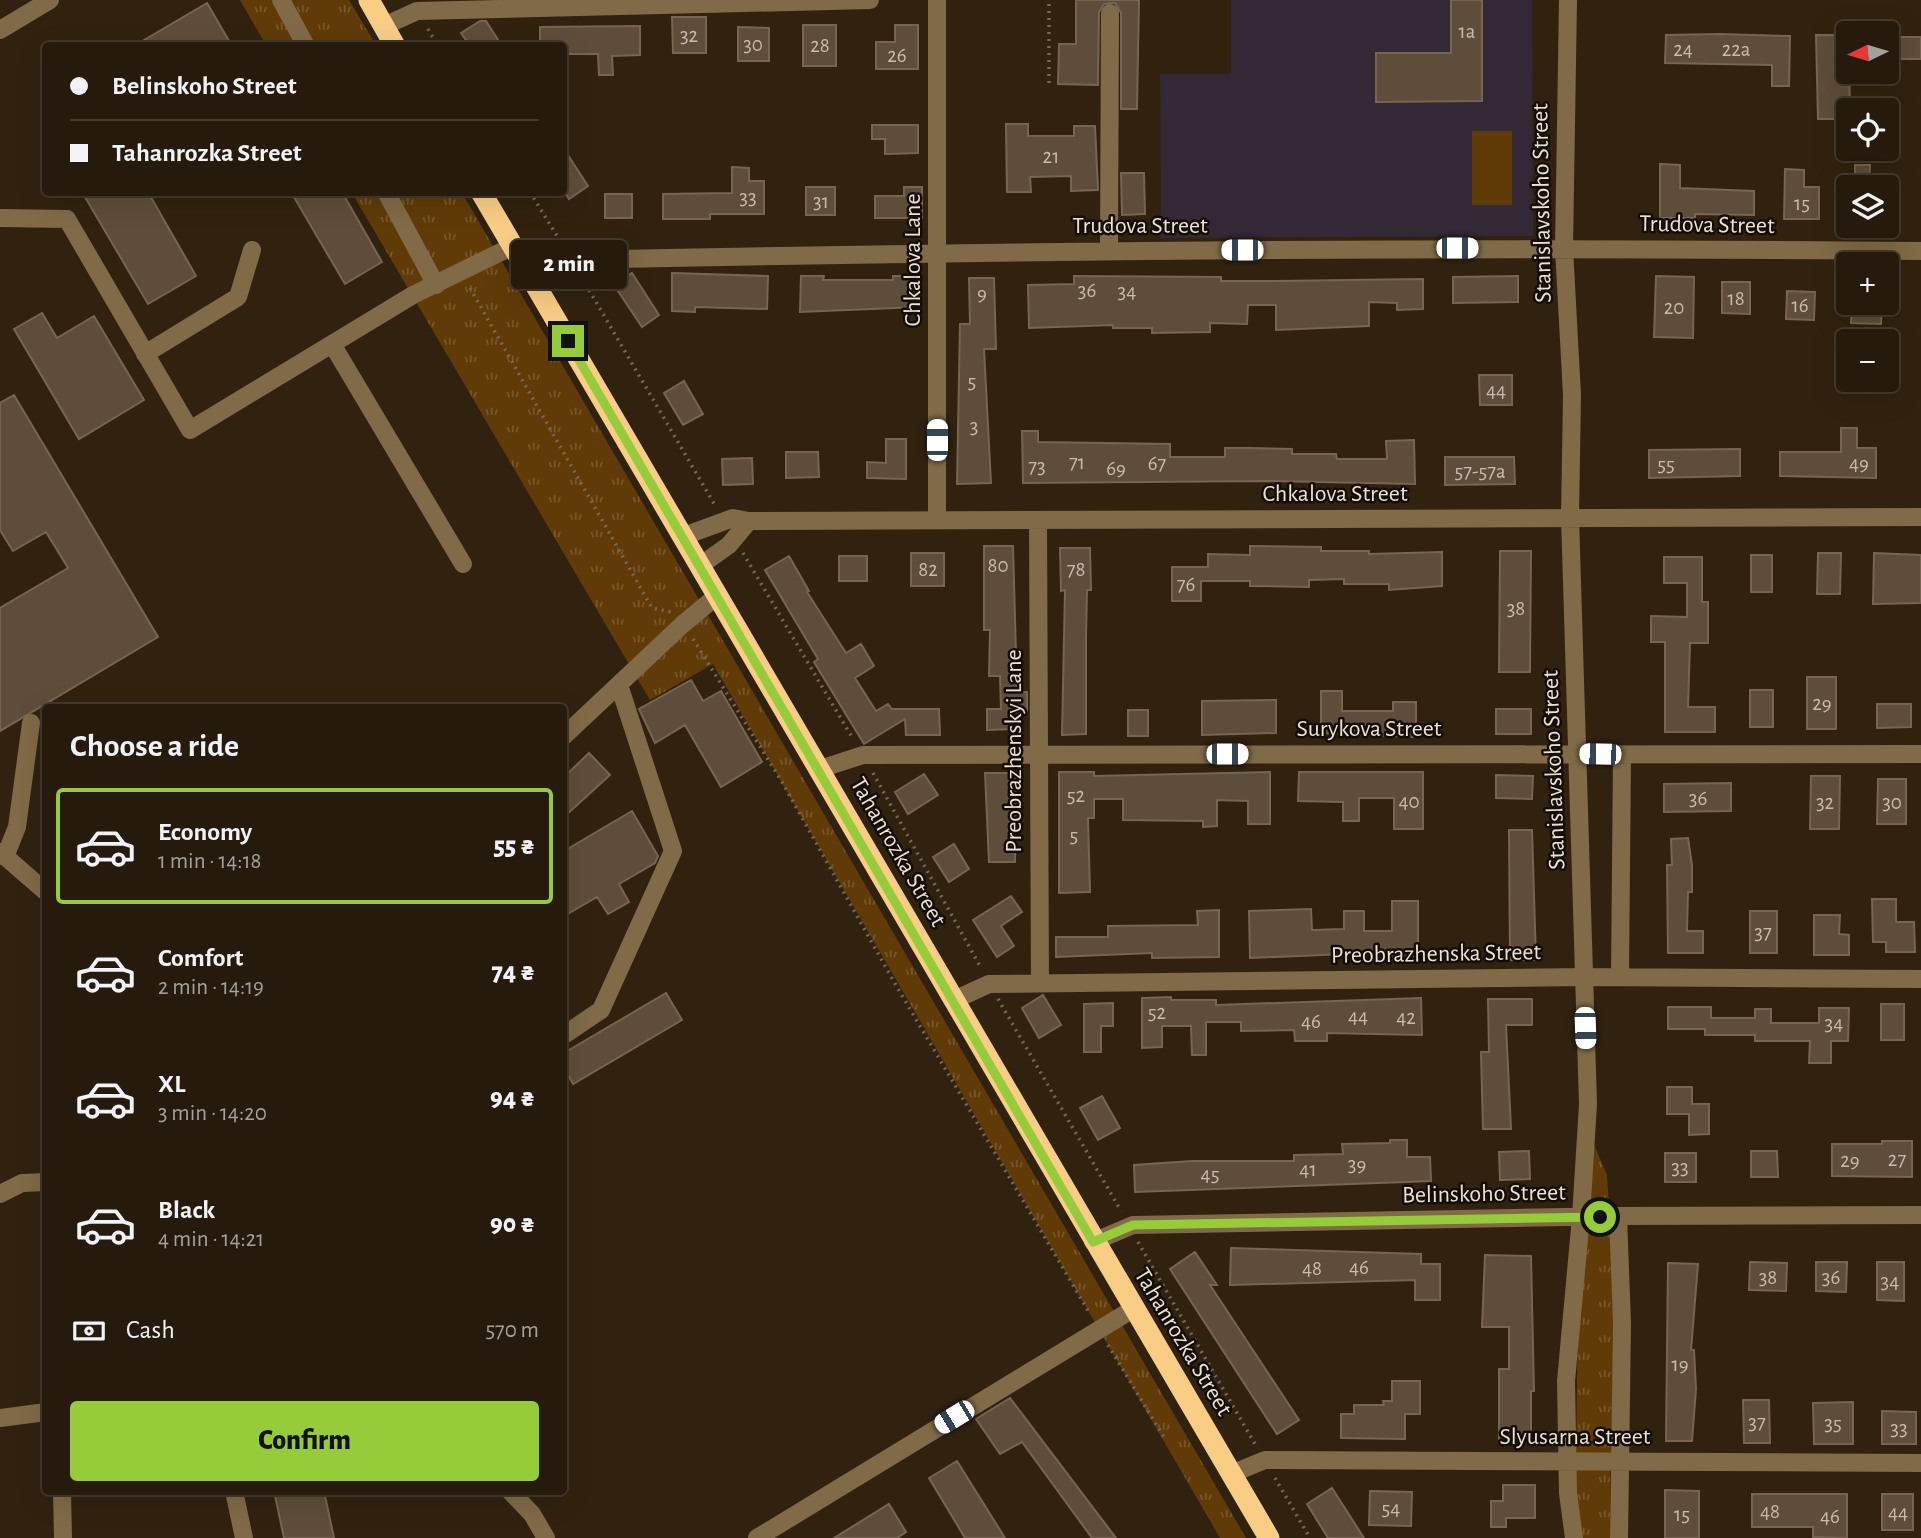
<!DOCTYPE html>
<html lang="en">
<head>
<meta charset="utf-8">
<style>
  :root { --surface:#251a0c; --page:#31271a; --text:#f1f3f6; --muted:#a3a19d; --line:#42382d; --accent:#96cc39 }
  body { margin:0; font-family:"Alegreya Sans",sans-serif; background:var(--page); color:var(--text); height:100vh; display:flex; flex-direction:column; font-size:26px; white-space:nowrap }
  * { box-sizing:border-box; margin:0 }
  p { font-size:23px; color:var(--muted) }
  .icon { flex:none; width:38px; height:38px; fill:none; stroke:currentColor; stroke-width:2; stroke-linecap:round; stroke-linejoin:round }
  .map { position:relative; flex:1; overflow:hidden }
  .drawer { position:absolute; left:42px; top:704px; width:525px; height:791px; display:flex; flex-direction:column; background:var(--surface); border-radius:7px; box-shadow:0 7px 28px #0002,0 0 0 2px var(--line) }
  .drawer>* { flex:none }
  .top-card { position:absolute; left:42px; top:42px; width:525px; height:154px; border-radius:7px; box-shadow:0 7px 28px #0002,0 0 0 2px var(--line); display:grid; align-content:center; height:154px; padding:0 28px; background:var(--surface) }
  .needle { width:46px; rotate:265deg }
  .controls { position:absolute; left:1836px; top:21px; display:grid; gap:14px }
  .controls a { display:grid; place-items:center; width:63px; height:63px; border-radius:7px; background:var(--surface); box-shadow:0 7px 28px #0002,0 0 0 2px var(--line); font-size:35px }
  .end { position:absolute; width:32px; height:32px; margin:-16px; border:9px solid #96cc39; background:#111; box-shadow:0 0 0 4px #111 }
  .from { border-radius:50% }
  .bubble { position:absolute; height:49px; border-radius:7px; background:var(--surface); box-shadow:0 7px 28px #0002,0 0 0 2px var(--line); font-size:23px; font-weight:800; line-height:49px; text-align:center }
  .car { position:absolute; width:21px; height:42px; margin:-21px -10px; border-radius:9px; box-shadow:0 0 5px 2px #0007; background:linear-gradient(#fff 24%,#345 0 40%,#fff 0 76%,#345 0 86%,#fff 0) }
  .top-card b { display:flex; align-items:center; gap:24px; height:66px; font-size:26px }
  .top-card b+b { border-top:2px solid var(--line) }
  .top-card i { width:18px; height:18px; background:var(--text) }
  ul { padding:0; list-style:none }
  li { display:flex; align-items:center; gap:21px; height:116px; margin:0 14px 10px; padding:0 14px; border:4px solid transparent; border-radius:7px }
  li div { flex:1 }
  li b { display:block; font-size:26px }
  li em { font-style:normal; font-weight:800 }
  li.selected { border-color:var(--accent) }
  li>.icon { width:63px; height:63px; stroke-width:1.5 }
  h2 { padding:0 28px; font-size:32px; line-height:84px }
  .pay { display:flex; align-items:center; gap:18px; height:77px; padding:0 28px; font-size:26px }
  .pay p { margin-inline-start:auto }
  .action { display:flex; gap:14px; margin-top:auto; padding:14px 28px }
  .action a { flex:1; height:80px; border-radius:7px; background:var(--accent); color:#111; font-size:28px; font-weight:800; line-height:80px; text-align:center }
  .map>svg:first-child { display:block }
  .education { fill:#332836 }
  .grass { fill:url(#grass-tufts) }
  .garden { fill:#603b08 }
  .building { fill:#5e4d3a; stroke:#776552; stroke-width:2 }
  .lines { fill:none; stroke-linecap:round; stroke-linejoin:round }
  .path { stroke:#766859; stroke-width:3.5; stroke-dasharray:2 5; stroke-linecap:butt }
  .minor { stroke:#806a47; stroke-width:18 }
  .highway { stroke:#f9cd84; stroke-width:21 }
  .route { stroke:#96cc39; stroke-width:9 }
  .labels { text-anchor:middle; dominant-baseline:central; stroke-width:5; stroke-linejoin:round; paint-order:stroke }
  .number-label { font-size:21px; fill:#c8bcaf }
  .street-label { font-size:24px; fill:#ece1d6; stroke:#140d06 }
</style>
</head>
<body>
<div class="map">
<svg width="1921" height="1538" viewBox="0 0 1921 1538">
  <defs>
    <pattern id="grass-tufts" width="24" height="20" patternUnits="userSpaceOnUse" patternTransform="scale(1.75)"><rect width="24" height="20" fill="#603b08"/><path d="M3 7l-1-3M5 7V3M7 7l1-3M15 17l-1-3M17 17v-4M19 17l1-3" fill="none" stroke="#77572b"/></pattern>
  </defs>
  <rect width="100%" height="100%" fill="#312210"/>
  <!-- education -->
  <path class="education" d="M1231,0H1532L1533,236L1161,238L1160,74H1231Z"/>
  <!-- grass -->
  <path class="grass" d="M240,0H349L376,45H266Z
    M352,193H462L1246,1538H1220L713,664L650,700Z
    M1579,1110L1607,1175L1609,1208H1580Z
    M1579,1224H1610L1614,1323L1611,1454H1576Z
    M1575,1470H1610V1538H1574Z"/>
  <!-- garden -->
  <path class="garden" d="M1472,131H1512V205H1472Z"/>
  <!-- building -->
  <path class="building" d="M1076,0H1139L1137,109H1121V13L1115,3L1104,4L1099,12L1098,85L1058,84L1059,44H1076Z
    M1451,0H1482V101L1376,102V53H1451Z
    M207,3L232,46H134Z
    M672,17H706V53H673Z
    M480,21H486L502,46H470L461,33Z
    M803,25H836V66H803Z
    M895,25H918V69H876V42H895Z
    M640,26V55L612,56L613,75H599L598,54H564V46H540V27Z
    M738,27L769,28V61H738Z
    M1719,34L1790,36L1789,86H1772V65L1665,63L1666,35Z
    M1816,35H1840V72H1849L1850,105H1840V119H1818Z
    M1886,37H1921V59H1886Z
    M1006,124H1028V136H1074V126H1095L1098,190L1071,191V176L1030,177L1031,192H1007Z
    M872,125H918V153L885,154V139H872Z
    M564,149L588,186L569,199L564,191Z
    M1660,164L1680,165V188L1754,191V215L1695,214V218H1660Z
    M1855,165H1870L1869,187H1855Z
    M732,167L749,168V181H764V214H710V219H663V194L732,193Z
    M1785,169L1804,170V187H1819V219H1784Z
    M1121,173H1144L1145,214L1122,215Z
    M806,187H835V215H806Z
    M904,187H922V218H875V196H904Z
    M82,192H148L196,276L148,304Z
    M291,192H342L382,262L345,284Z
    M605,194H632V218H605Z
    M632,273L659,315L642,327L614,285Z
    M672,273L768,276L767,309L695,307V312L672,311Z
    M801,276H824L823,280H893V276H919V307L800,312Z
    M1074,276L1221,277V281H1276L1423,279V309L1397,310V303L1369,302V326L1276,330V305H1248L1247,324L1210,323V332L1152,333V328H1113V325L1029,328L1028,285L1074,284Z
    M1518,276V302L1453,303V277Z
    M1656,276L1694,277L1693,338L1654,337Z
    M969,278H994L996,349H984L991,483L957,484L960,324H970Z
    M1722,282H1750V314L1722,313Z
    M1787,291L1815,292L1814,320L1786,319Z
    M1852,303H1882L1881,324L1851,323Z
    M42,313L57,338L94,316L144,400L79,439L14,329Z
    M1479,375H1512V405H1480Z
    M684,381L703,414L683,425L664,393Z
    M14,395L158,637L0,731V608L68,568L46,532L13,551L0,530V403Z
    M1841,428H1857V448H1876V478L1780,476V452H1841Z
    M1022,431H1038V442L1170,444V457H1225V448H1248L1292,449V454H1336L1337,459H1387L1386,441L1414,440L1415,484L1265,481L1023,483Z
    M886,439H906V479L867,478V462L886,463Z
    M1740,449V476L1649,478V450Z
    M786,452H818L819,477L786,478Z
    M1445,457H1514L1515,484L1445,485Z
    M752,458L753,484L723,485L722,459Z
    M984,546H1013L1017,692H1027V713H1013L1014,729L987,730V709H1001L1000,676H989L990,630H984Z
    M1250,546L1321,547V551H1369V554L1442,552V586L1389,590V584H1344V579L1309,580V587L1250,586V581H1201V601H1172V567H1208V554L1250,555Z
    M1060,548H1090L1091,590H1087L1086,636V734L1062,735L1065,590L1061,591Z
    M1500,551H1531L1530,672H1499Z
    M911,553H944V586H911Z
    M1818,553H1841L1840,594H1817Z
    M1874,553L1921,555V603L1873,604Z
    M1751,555H1772V592H1751Z
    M789,556L809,591L807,592L846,653L861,644L874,666L855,678L876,711L888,704L892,709H939L940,735H906L905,719L864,744L814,662L818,659L765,570Z
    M839,556H867V581H839Z
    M1664,557H1702V602H1708V643H1690L1688,707H1715V732H1665V642H1651V616L1687,617V583H1664Z
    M1807,677H1836V729H1807Z
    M691,680L703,701L721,691L762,762L721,787L685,725L655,743L639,709Z
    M1750,690H1773V727H1750Z
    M1321,691H1342V711H1393V702H1416V737L1321,733Z
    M1276,700V733L1202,735V701Z
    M1877,704H1911V727L1877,728Z
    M1496,709H1531V734H1496Z
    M1128,710H1148V736H1128Z
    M589,753L610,775L564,817V777Z
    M1059,772H1094V776L1270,772V824H1248V801L1217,800V826L1203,827V821L1123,820V799H1094V818H1088L1090,892L1059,893Z
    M1299,772H1423V829H1394V798H1359V821H1343V802L1298,801Z
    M985,773H1016L1015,862H989Z
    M924,774L938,795L908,814L895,792Z
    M1496,775L1533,776L1532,799L1496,798Z
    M1811,776H1840L1839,829H1810Z
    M1878,779H1906V824H1877Z
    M1731,783V811L1664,812V784Z
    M632,811L658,856L655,863L619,884L629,902L608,914L597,897L564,916V851Z
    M1509,830H1532L1536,960H1510Z
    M1688,838L1692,865V892H1688L1687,931H1703V953H1668L1667,865H1672L1671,839Z
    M954,844L969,869L949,882L933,857Z
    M1011,896L1022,912L1001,926L1014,946L997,957L973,920Z
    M1872,899H1896V922H1914L1915,952H1886V942H1873Z
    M1392,901H1418V957L1392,958V954H1345L1250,958L1249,911L1311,909L1312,930L1344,929V911H1364V931H1392Z
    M1219,910V957L1152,958V953L1056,957V937H1108V926L1198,925L1197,911Z
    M1750,911H1777V953H1750Z
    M1814,915H1840L1839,934L1849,935V955H1814Z
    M666,993L682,1020L573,1084L564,1067V1053Z
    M1043,995L1061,1025L1039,1038L1022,1008Z
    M1171,997V1000H1216V1005L1421,998L1422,1035L1327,1033V1041H1295L1294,1030L1241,1031V1022H1206V1055H1192L1191,1026H1162V1047L1142,1048V998Z
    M1488,999H1532V1025H1506L1511,1129H1483L1481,1052H1489Z
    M1113,1003V1026H1101V1052H1084V1004Z
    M1881,1004H1904V1040H1881Z
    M1668,1007H1711V1018H1755V1009H1771V1023H1819V1008H1849L1848,1041H1831V1063H1809L1810,1041H1755V1035H1705V1029H1668Z
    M1667,1087H1692V1104H1709V1134L1689,1135V1114H1667Z
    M1102,1096L1120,1128L1098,1140L1080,1108Z
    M1390,1140H1407V1157H1430L1431,1181L1135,1192L1134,1165L1192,1161H1294V1155L1343,1154L1342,1144L1390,1143Z
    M1882,1141H1912V1177L1832,1176V1144H1882Z
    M1529,1151L1530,1179L1500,1180L1499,1152Z
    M1751,1151H1777L1778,1177H1751Z
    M1665,1153H1696V1182H1665Z
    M1231,1248L1421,1254V1264H1440V1300H1415V1280L1230,1285Z
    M1195,1252L1217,1285H1210L1299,1420L1277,1434L1170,1269Z
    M1485,1255L1531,1256L1534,1391H1531V1439H1499V1369H1509V1327H1482Z
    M1750,1262L1787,1263L1786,1291L1749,1290Z
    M1816,1262H1847L1846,1292L1816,1291Z
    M1877,1262H1904V1301L1877,1300Z
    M1668,1263L1698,1264L1691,1350H1694L1696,1389L1692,1441H1666Z
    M1392,1381H1420V1414H1405V1439L1341,1438V1414H1354V1405H1384L1383,1401H1392Z
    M1010,1398L1116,1538H1092L1022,1442L1000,1454L976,1419Z
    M1743,1400H1769L1770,1443H1744Z
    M1853,1402V1444H1814L1813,1403Z
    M1882,1411L1916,1412V1444H1882Z
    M957,1461L1005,1538H965L929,1478Z
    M1503,1485H1535V1518H1506V1527H1491V1501H1503Z
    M1332,1488L1364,1538H1328L1307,1504Z
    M1665,1490L1699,1491V1538H1665Z
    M274,1491H324L334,1538H284Z
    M1370,1491L1412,1492L1411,1526L1369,1525Z
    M1752,1494H1847V1538L1813,1537V1527H1752Z
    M1882,1494H1913V1530H1882Z
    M889,1504L906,1532L897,1538H834Z"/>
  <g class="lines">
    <!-- path -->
    <path class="path" d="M428,29L438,46
      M1049,83V0
      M530,192L562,244
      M582,278L716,507
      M470,288L652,608L671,612
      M743,553L853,739
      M693,639L782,782L894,982L1090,1314
      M873,773L981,968
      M998,999L1121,1211
      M1138,1242L1255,1444
      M1108,1345L1165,1439
      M1275,1478L1310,1538"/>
    <!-- minor -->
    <path class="minor" d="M281,0L306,46
      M937,0V520
      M1568,0L1564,248L1572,395L1570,517L1588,1104L1581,1217L1566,1381L1568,1493L1574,1538
      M384,26L417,11L870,0
      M0,30L50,0
      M386,192L436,285
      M0,218L67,219L190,430L413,295L513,246
      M1109,251L1110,13
      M530,277L572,260C1022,250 1471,247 1921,251
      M332,344L463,564
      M145,354L238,297L252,250
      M1038,520L1040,983
      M684,536L733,518L749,521L1921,517
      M701,565L729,545L749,521
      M564,736L683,624L718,595
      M820,769L863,755L1921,754
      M0,852L46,892
      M5,857L17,827L31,723
      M1620,977L1622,755
      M954,1000L989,984L1584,977L1921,979
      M564,1035L601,1010L673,851L619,685
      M0,1194L22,1183L46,1182
      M1618,1216L1622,1323L1619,1538
      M1093,1242L1133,1225L1618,1216L1921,1215
      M0,1418L46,1412
      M1231,1474L1265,1460L1921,1463
      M62,1491L63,1538
      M234,1491L244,1538
      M510,1491L532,1514L546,1538
      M757,1538L1133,1309"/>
    <!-- highway -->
    <path class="highway" d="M369,0L395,46
      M481,192L1269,1538"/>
  </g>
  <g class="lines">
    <!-- route -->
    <path class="route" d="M568,341L1093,1242L1133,1225L1600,1217"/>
  </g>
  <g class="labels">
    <!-- number labels -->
    <g class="number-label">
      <text x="1467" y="31">1а</text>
      <text x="689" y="35">32</text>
      <text x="753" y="44">30</text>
      <text x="820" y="45">28</text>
      <text x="1683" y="49">24</text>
      <text x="1736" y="49">22а</text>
      <text x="897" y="55">26</text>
      <text x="1051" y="156">21</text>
      <text x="748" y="197">33</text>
      <text x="821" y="201">31</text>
      <text x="1802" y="203">15</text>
      <text x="1087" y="290">36</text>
      <text x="1127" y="291">34</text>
      <text x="982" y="293">9</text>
      <text x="1736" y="298">18</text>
      <text x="1800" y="305">16</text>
      <text x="1674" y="307">20</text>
      <text x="972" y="381">5</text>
      <text x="1496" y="390">44</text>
      <text x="974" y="426">3</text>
      <text x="1077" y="462">71</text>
      <text x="1157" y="463">67</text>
      <text x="1859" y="463">49</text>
      <text x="1666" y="464">55</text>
      <text x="1037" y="466">73</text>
      <text x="1116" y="468">69</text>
      <text x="1480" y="471">57-57а</text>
      <text x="998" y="565">80</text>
      <text x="928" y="569">82</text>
      <text x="1076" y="569">78</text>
      <text x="1186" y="584">76</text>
      <text x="1516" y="608">38</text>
      <text x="1822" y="703">29</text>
      <text x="1076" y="795">52</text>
      <text x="1698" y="798">36</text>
      <text x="1409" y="801">40</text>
      <text x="1825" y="802">32</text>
      <text x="1892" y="802">30</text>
      <text x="1074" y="835">5</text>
      <text x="1763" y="932">37</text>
      <text x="1157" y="1012">52</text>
      <text x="1358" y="1016">44</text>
      <text x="1406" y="1017">42</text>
      <text x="1311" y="1021">46</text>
      <text x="1834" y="1023">34</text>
      <text x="1897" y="1159">27</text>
      <text x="1850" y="1160">29</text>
      <text x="1357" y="1164">39</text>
      <text x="1680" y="1167">33</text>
      <text x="1308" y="1169">41</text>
      <text x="1210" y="1174">45</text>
      <text x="1359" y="1267">46</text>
      <text x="1312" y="1268">48</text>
      <text x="1768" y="1277">38</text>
      <text x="1831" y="1277">36</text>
      <text x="1890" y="1281">34</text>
      <text x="1680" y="1364">19</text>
      <text x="1757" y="1422">37</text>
      <text x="1833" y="1423">35</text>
      <text x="1899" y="1428">33</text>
      <text x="1391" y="1508">54</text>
      <text x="1770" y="1511">48</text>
      <text x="1898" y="1512">44</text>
      <text x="1682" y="1514">15</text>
      <text x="1830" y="1516">46</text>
    </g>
    <!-- street labels -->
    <g class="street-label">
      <text transform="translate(1542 203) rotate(-91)">Stanislavskoho Street</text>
      <text transform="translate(1707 225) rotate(1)">Trudova Street</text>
      <text x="1140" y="226">Trudova Street</text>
      <text transform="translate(913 260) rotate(-90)">Chkalova Lane</text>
      <text x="1335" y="494">Chkalova Street</text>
      <text x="1369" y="729">Surykova Street</text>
      <text transform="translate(1014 751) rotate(-90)">Preobrazhenskyi Lane</text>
      <text transform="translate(1554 770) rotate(-92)">Stanislavskoho Street</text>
      <text transform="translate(898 852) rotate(60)">Tahanrozka Street</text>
      <text transform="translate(1436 954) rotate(-1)">Preobrazhenska Street</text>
      <text transform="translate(1484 1194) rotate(-1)">Belinskoho Street</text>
      <text transform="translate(1183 1342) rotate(59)">Tahanrozka Street</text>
      <text x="1575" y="1437">Slyusarna Street</text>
    </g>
  </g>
</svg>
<div class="controls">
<a><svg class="needle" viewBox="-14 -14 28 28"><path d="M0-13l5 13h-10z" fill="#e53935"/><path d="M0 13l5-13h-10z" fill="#a3a19d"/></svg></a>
<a><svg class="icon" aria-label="locate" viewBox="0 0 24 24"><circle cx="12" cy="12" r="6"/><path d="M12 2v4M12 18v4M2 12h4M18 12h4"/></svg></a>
<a><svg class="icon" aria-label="layers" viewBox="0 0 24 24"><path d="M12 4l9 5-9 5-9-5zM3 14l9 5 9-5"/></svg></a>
<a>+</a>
<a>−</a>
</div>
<i class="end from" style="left:1600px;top:1217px"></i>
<i class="end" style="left:568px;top:341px"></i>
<div class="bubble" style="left:511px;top:240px;width:116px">2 min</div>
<i class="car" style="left:1457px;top:248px;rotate:90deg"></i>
<i class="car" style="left:1242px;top:250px;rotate:270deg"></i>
<i class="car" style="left:937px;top:440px;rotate:0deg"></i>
<i class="car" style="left:1227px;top:754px;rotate:90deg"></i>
<i class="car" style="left:1600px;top:754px;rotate:271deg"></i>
<i class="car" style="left:1585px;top:1028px;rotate:178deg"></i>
<i class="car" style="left:954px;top:1417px;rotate:239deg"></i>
<div class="top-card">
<b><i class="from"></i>Belinskoho Street</b>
<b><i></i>Tahanrozka Street</b>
</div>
<section class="drawer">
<h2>Choose a ride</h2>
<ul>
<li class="selected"><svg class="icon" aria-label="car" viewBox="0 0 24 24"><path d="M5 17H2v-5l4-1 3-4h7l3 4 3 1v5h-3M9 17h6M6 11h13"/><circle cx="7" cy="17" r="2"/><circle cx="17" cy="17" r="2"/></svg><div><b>Economy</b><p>1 min · 14:18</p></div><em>55 ₴</em></li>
<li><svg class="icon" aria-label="car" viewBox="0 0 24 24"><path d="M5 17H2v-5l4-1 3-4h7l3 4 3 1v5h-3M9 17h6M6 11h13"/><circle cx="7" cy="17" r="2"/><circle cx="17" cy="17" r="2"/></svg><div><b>Comfort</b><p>2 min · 14:19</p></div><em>74 ₴</em></li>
<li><svg class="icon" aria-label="car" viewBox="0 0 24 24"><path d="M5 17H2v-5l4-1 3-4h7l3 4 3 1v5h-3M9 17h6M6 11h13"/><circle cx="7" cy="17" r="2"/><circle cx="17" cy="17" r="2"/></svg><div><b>XL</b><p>3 min · 14:20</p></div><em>94 ₴</em></li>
<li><svg class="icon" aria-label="car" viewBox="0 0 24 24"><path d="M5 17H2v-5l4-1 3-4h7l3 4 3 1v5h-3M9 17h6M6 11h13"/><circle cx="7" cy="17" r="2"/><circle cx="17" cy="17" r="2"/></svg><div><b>Black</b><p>4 min · 14:21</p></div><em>90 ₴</em></li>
</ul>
<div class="pay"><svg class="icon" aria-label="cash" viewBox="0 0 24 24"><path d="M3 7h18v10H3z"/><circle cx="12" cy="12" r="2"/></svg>Cash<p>570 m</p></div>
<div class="action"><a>Confirm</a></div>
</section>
</div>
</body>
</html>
